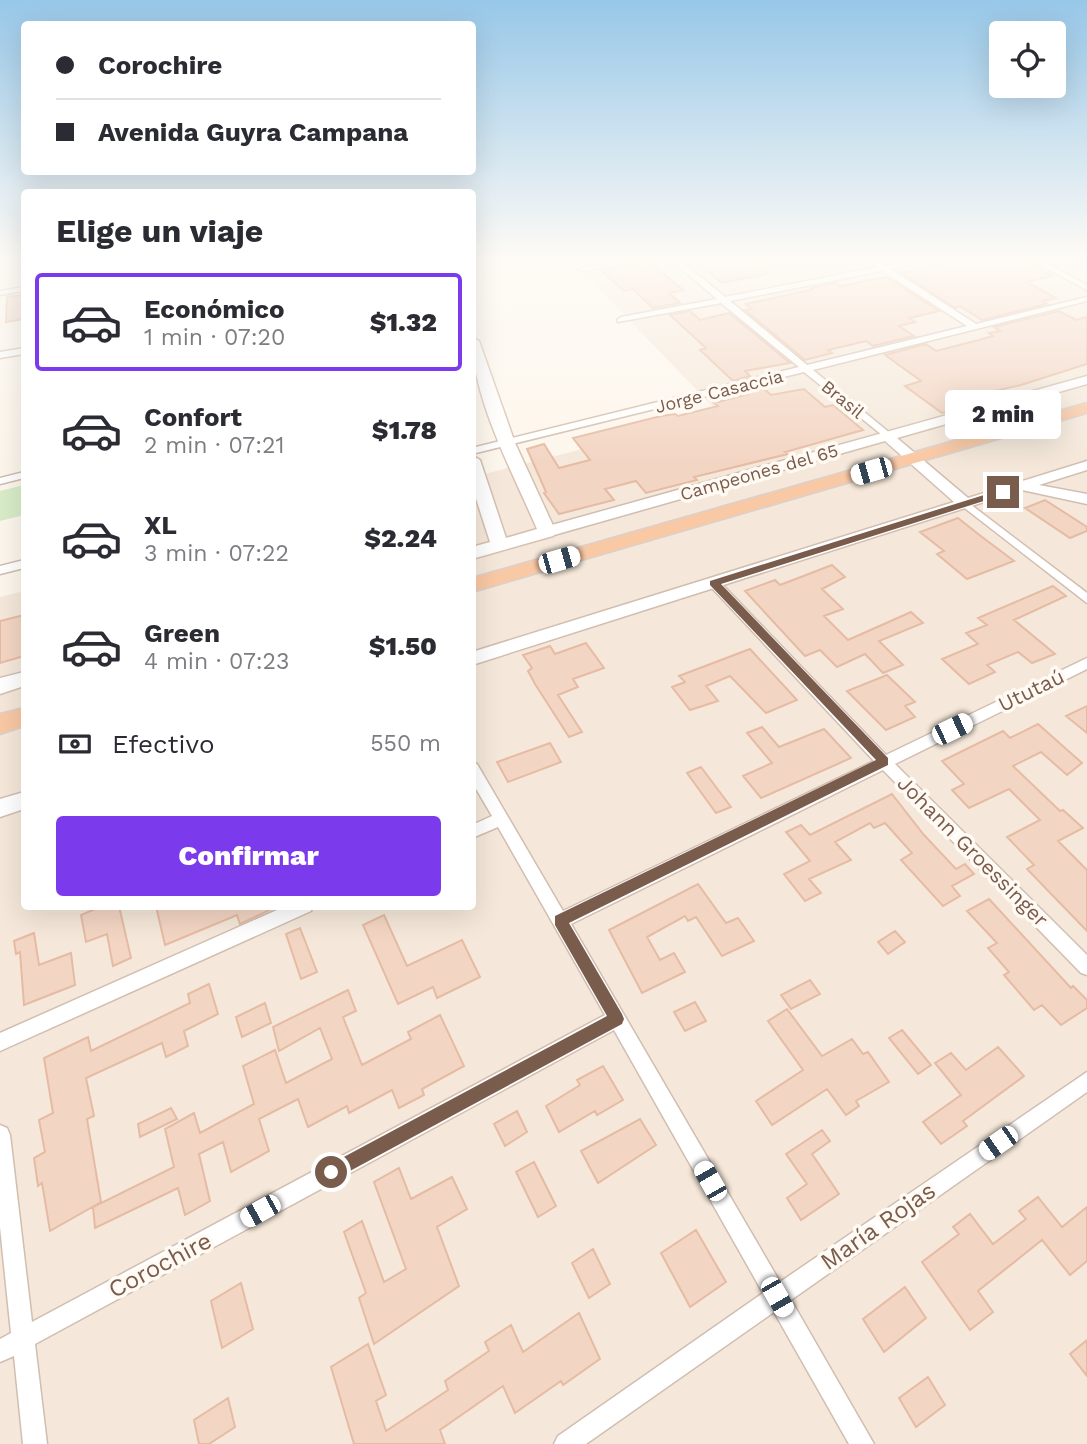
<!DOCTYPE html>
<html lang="es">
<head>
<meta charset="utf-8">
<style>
  :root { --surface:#fff; --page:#f2f2f3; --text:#2b2b33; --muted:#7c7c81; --line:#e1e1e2; --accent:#7c3aed }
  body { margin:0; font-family:"Work Sans",sans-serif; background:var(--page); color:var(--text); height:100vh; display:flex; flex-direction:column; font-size:26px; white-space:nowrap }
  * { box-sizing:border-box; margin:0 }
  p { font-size:23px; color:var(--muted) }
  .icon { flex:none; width:38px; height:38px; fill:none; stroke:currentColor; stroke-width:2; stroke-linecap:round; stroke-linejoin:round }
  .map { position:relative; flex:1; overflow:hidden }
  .details { position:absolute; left:21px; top:189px; width:455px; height:721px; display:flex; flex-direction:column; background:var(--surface); border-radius:7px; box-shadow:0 7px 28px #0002 }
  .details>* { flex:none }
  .hud { position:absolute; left:21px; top:21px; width:455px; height:154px; border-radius:7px; box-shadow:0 7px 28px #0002; display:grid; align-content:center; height:154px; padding:0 35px; background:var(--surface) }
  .buttons { position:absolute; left:989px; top:21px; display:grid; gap:14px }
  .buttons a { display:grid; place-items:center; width:77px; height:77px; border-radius:7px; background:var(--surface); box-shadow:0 7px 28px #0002; font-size:35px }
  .end { position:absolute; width:32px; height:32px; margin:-16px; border:9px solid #7a5c4d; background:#fff; box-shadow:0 0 0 4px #fff }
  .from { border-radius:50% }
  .bubble { position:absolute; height:49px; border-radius:7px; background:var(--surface); box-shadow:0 7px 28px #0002; font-size:23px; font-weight:800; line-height:49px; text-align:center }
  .car { position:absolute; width:21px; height:42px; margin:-21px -10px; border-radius:9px; box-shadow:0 0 5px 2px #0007; background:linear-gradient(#fff 24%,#345 0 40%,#fff 0 76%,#345 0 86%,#fff 0) }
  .hud b { display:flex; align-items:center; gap:24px; height:66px; font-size:26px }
  .hud b+b { border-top:2px solid var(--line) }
  .hud i { width:18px; height:18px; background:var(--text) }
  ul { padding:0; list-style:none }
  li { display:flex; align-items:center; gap:21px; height:98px; margin:0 14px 10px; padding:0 21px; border:4px solid transparent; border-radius:7px }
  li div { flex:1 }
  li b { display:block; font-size:26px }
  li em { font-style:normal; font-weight:800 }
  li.active { border-color:var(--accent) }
  li>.icon { width:63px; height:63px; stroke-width:1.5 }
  h2 { padding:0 35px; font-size:32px; line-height:84px }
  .pay { display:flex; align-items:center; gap:18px; height:77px; padding:0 35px; font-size:26px }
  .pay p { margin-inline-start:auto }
  .cta { display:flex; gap:14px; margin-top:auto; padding:14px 35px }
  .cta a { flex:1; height:80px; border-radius:7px; background:var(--accent); color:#fff; font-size:28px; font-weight:800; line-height:80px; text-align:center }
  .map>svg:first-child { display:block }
  .residential { fill:#f5e8da }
  .green { fill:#d8ecc9 }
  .building { fill:#f3d5c3; stroke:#e6bba3; stroke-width:2 }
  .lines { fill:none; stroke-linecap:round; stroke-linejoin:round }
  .minor-casing { stroke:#d1beb0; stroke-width:3 }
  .tertiary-casing { stroke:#d1beb0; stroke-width:3 }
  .secondary-casing { stroke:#d6c0b0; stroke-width:3 }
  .trunk-casing { stroke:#dad1cd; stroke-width:3 }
  .minor { fill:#fff; fill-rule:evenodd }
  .tertiary { fill:#fff; fill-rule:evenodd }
  .secondary { fill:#fff; fill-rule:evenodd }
  .trunk { fill:#f9c8a4; fill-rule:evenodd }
  .route { fill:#7a5c4d }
  .labels { text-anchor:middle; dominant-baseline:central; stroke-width:7; stroke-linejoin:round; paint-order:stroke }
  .far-street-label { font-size:18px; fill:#7a5c4d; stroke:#fffaf3 }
  .street-label { font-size:21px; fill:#7a5c4d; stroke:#fffaf3 }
  .near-street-label { font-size:24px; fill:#7a5c4d; stroke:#fffaf3 }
</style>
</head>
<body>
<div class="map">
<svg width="1087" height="1444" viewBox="0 0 1087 1444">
  <rect width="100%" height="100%" fill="#fdf6ec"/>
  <!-- residential -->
  <path class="residential" d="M571,260H1087V1444H0V597L24,591V906H472L473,477L720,414Z"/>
  <!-- green -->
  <path class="green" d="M24,485V515L0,521V491Z"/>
  <!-- building -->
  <path class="building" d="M646,260H652L653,265L683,290L669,293L680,303L653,308L633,289L624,291L601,270L643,263Z
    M695,260H765L767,274L722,283Z
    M961,260H1023L1052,276L1027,282L1056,298L1043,301L1047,304L982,320L960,306L955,308L902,273Z
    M886,277L939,311L909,318L915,322L899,326L914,336L873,346L866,341L828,350L832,353L805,360L745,310L752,309L746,304L811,290V288L835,283L840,286Z
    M24,295V319L6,322L7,297Z
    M690,311L700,320L729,313L790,363L745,371L750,376L733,381L700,350L706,348L670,315Z
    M1059,311L1076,320L1087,317V364L1021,385L949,401L959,408L942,413L905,386L921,381L885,355L926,344L936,351L979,340L993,336L989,333L1000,331L994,327Z
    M760,385L771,395L804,389L825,407L833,405L863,430L785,452L788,454L694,477L697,480L646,493L636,481L605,489L614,500L559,514L544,493L546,492L527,449L544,444L559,468L590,460L573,438L661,416L675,414L678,416L718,406L714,403L748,394L743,390Z
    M1045,500L1087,527V531L1070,538L1025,508Z
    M958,518L982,537L1014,561L967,579L937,554L944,551L920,532Z
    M832,565L845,577L822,589L843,609L824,616L848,640L911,612L923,623L879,641L903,665L883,673L865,654L837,667L820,650L805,656L745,591L775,580L780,585Z
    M1053,586L1066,596L1014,620L1055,654L1032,663L1018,652L987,665L995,672L969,684L942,659L978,644L966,633L987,625L978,618Z
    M24,615V656L0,663V621Z
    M586,643L604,668L573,679L578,687L558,695L582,732L569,737L535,684L528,671L532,668L523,655L550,646L555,654Z
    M750,649L797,700L766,713L730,676L706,686L718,701L690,710L672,687L685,682L679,676Z
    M887,675L915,702L905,706L915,717L886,730L847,691Z
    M1087,706V733L1066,716Z
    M1038,724L1082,763L1067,775L1041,752L1013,766L1060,811L1063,810L1083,828L1058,841L1087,870V931L1027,869L1034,865L1007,837L1040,820L1009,789L969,808L952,790L964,784L942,761L1003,731L1010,738Z
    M762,727L779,747L824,729L851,758L761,798L743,776L772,763L747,733Z
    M550,743L561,762L508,782L497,762Z
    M701,767L731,807L716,813L687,773Z
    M892,794L924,835L956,869L965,864L974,874L952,886L960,896L943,906L901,860L912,853L885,823L874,828L870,823L835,842L851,860L809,879L821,893L805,901L784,874L810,861L786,832L801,825L810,835Z
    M698,884L726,923L738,918L754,941L722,956L696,917L688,921L685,916L647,937L660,960L674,953L685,972L642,993L609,930Z
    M989,899L1071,988L1073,986L1087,1000V1008L1061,1025L1042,1005L1034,1010L1004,975L1009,972L988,948L997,943L967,911Z
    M102,906H119L131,958L113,966L107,934L86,942L81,915Z
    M156,906H278L240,924L237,915L165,945Z
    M384,915L407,966L462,940L480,977L437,998L433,987L398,1004L363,925Z
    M300,928L317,972L301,979L286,934Z
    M895,931L905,942L888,954L878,942Z
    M34,933L39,965L71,953L75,985L24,1005L20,952L16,954L14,941Z
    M810,980L820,994L791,1009L781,995Z
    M209,984L218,1014L184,1031L188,1046L166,1057L162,1043L86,1078L94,1116L87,1119L101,1202L50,1231L42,1183L38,1186L34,1158L45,1152L39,1120L53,1113L44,1058L88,1037L91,1051L190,1003L188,994Z
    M348,990L356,1011L343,1017L362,1065L411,1039L408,1032L440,1015L464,1066L422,1089L424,1095L399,1108L392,1090L349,1113L347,1106L308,1127L298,1099L259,1119L269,1151L231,1172L223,1142L199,1154L210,1201L185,1215L178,1188L95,1228L93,1207L174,1167L165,1129L194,1113L200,1133L254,1104L243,1066L275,1050L286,1083L332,1059L320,1028L279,1051L273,1027Z
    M695,1002L706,1021L685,1031L674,1012Z
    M265,1003L271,1023L242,1037L236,1017Z
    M787,1009L822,1056L852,1039L863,1054L868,1052L889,1082L856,1101L859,1106L846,1115L827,1089L772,1125L756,1101L803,1070L768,1021Z
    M902,1030L931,1065L918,1074L889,1038Z
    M998,1047L1024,1076L963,1121L967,1126L941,1144L923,1122L961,1095L935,1063L951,1053L966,1070Z
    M603,1066L623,1100L597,1115L595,1111L559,1132L546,1106L580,1085L577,1080Z
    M171,1108L177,1119L140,1137L138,1124Z
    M517,1111L527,1132L505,1146L494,1124Z
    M640,1119L656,1145L598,1183L581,1151Z
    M822,1130L830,1141L812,1154L839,1194L801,1220L787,1198L807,1184L786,1154Z
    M534,1162L556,1206L538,1217L516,1172Z
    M399,1168L411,1199L452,1177L467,1209L437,1227L459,1286L374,1344L359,1298L366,1293L344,1232L362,1221L384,1282L406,1269L374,1182Z
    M1038,1197L1062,1227L1087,1207V1261L1070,1275L1042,1240L978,1291L993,1312L970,1330L922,1262L959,1234L953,1227L970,1214L993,1244L1026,1219L1019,1211Z
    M696,1230L726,1282L690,1307L661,1253Z
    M593,1249L610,1284L589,1298L572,1263Z
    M241,1283L253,1329L222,1348L211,1301Z
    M905,1287L926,1318L884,1352L863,1319Z
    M579,1313L600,1359L563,1385L561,1381L515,1413L503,1386L440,1430L445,1444H354L331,1367L368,1344L386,1395L376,1401L386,1431L448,1390L445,1381L489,1351L485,1342L511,1325L523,1352Z
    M1087,1340V1376L1070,1354Z
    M928,1377L945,1405L916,1427L899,1398Z
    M228,1398L235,1427L209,1444H199L194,1420Z"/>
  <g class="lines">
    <!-- minor casing -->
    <g class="minor-casing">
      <path id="minor" d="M625,260H643L582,271L578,269Z
        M671,260H680L725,297L877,267L867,260H876L885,266L914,260H929L891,269L976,324L1087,297V301L813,370L891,434L892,436L887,439L804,372L472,454V448L799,367L721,303L618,322L617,320L621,317L717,299ZM882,271L967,326L807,365L730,301Z
        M1031,260H1041L1087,285V290Z
        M24,287V291L0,295V291Z
        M24,348V354L0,358V352Z
        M24,472V478L0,484V478Z
        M966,501L1087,593V603L962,506L960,504Z
        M24,560V568L0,574V566Z
        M714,579L718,580L886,755L1087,658V669L895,764L1087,955V975L1081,973L883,770L571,924L780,1282L1087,1072V1092L791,1300L874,1444H849L774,1312L586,1444H554L558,1436L763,1293L614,1030L35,1344L47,1444H23L14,1356L0,1362V1339L11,1333L0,1227V1125L7,1128L10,1135L32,1322L605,1015L498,827L472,838V825L492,816L472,782V762L477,764L563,911L874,761L710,586L708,583L710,580Z
        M286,906H313L311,911L0,1051V1033Z"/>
    </g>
    <!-- tertiary casing -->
    <g class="tertiary-casing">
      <path id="tertiary" d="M1087,376V384L897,438L968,498L1087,461V470L1039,485L1087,494V504L1022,490L472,665V652L954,502L885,441L547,537L539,532L541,528Z
        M24,792V809L0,817V799Z"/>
    </g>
    <!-- secondary casing -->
    <g class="secondary-casing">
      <path id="secondary" d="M472,337L479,341L515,443L556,532L553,536L472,559V547L490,542L472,486V455L480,460L506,538L537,529C513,473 472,398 472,337Z
        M24,672V686L0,694V678Z"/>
    </g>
    <!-- trunk casing -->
    <g class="trunk-casing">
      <path id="trunk" d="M1087,403V413L472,592V578Z
        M24,708V726L0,734V714Z"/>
    </g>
    <!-- minor -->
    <use href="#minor" class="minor"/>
    <!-- tertiary -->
    <use href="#tertiary" class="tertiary"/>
    <!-- secondary -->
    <use href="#secondary" class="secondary"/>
    <!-- trunk -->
    <use href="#trunk" class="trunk"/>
  </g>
  <!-- sky -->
  <linearGradient id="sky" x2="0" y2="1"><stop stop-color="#97c7e8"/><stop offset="0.56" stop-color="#fefbf6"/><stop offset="1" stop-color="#fefbf6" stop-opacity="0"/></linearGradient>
  <rect width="1087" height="462" fill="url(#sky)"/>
  <!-- route -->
  <path class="route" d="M1003,489L1006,490V494L721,584L888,758V765L569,923L622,1014L624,1019L622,1024L337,1178L331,1181L325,1178L323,1172L325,1167L607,1016L555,925V916L876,760L710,585V581Z"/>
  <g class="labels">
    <!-- far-street labels -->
    <g class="far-street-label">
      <text transform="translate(719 391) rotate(-14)">Jorge Casaccia</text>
      <text transform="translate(843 399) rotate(39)">Brasil</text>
      <text transform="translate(759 472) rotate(-16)">Campeones del 65</text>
    </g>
    <!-- street labels -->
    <g class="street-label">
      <text transform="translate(1031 690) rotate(-26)">Ututaú</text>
      <text transform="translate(973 851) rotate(45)">Johann Groessinger</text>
    </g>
    <!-- near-street labels -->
    <g class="near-street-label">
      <text transform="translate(878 1226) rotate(-35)">María Rojas</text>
      <text transform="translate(160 1265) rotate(-28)">Corochire</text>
    </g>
  </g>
</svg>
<div class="buttons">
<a><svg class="icon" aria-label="locate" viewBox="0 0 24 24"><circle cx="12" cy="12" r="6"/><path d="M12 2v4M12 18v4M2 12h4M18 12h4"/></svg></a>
</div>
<i class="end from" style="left:331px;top:1172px"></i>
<i class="end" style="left:1003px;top:492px"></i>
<div class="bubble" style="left:945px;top:390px;width:116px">2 min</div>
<i class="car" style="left:871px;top:471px;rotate:254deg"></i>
<i class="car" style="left:559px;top:560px;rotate:74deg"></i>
<i class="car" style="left:952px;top:729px;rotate:64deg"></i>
<i class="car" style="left:998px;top:1143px;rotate:235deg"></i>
<i class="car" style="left:710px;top:1181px;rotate:330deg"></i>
<i class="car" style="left:260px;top:1211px;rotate:241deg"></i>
<i class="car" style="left:777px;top:1297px;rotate:150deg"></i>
<div class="hud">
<b><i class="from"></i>Corochire</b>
<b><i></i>Avenida Guyra Campana</b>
</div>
<section class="details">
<h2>Elige un viaje</h2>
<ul>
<li class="active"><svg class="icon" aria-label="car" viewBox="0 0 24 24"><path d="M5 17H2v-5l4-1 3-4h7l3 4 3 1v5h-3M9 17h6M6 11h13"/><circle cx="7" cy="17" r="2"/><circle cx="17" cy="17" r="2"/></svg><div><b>Económico</b><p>1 min · 07:20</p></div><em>$1.32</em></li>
<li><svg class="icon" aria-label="car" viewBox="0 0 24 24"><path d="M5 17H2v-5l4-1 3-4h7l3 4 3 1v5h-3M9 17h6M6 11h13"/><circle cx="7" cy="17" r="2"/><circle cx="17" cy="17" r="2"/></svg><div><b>Confort</b><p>2 min · 07:21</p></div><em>$1.78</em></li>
<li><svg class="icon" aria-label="car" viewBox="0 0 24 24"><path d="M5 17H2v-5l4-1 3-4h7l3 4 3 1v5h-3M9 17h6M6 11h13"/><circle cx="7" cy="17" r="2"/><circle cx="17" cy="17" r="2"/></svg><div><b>XL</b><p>3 min · 07:22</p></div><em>$2.24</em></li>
<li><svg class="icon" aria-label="car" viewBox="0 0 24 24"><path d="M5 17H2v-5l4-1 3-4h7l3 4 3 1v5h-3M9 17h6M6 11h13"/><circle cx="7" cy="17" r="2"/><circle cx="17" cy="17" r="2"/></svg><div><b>Green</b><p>4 min · 07:23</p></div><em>$1.50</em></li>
</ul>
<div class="pay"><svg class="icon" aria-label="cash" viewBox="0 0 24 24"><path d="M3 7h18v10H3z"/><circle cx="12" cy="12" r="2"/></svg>Efectivo<p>550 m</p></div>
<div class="cta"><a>Confirmar</a></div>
</section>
</div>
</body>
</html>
